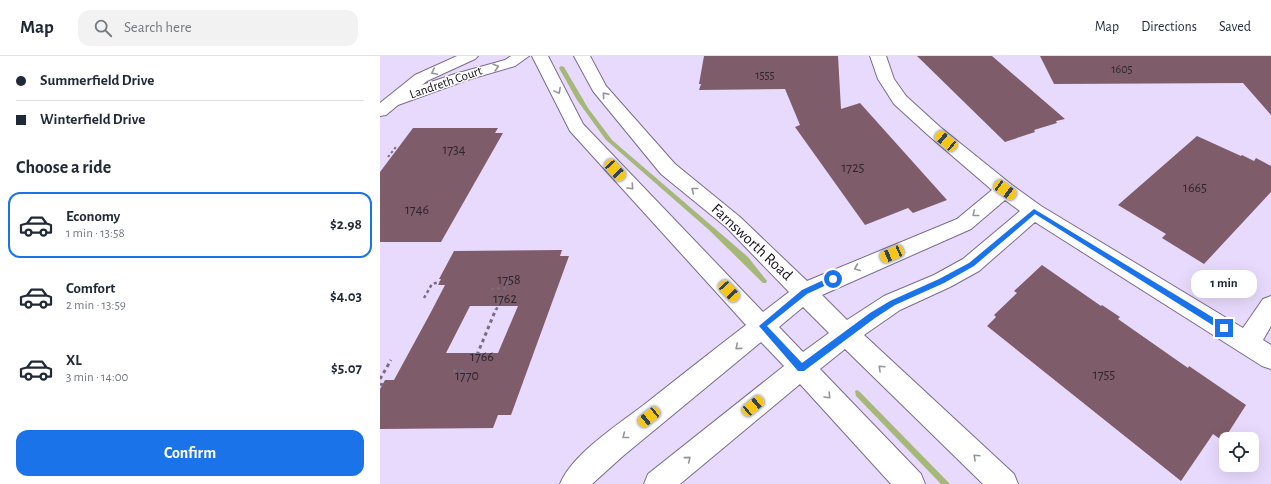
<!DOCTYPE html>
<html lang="en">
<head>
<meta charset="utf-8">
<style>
  :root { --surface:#fff; --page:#f2f2f3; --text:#1f2937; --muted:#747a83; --line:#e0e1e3; --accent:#1a73e8 }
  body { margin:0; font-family:"Alegreya Sans",sans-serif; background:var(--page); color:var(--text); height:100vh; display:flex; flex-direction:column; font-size:15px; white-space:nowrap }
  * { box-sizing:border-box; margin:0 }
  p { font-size:13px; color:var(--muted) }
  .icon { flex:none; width:22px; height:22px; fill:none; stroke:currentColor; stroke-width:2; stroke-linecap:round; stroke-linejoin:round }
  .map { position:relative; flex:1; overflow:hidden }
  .side { display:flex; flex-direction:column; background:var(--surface); width:380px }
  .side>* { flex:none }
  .guide { display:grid; align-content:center; height:88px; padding:0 16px; background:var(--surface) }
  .fabs { position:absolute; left:839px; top:376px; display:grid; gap:8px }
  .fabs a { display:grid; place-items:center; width:40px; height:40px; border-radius:8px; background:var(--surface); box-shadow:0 4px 16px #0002; font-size:20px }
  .end { position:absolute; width:18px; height:18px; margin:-9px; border:5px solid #1a73e8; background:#fff; box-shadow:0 0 0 2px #fff }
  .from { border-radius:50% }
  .bubble { position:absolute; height:28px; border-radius:12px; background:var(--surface); box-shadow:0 4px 16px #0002; font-size:13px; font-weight:600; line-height:28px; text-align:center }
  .car { position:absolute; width:12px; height:24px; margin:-12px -6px; border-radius:5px; box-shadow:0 0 3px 1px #0007; background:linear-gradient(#f5c518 24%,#345 0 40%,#f5c518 0 76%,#345 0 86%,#f5c518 0) }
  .guide b { display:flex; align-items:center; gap:14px; height:38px; font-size:15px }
  .guide b+b { border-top:1px solid var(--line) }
  .guide i { width:10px; height:10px; background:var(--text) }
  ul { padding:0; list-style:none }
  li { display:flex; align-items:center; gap:12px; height:66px; margin:0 8px 6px; padding:0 8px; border:2px solid transparent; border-radius:12px }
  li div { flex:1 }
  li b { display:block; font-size:15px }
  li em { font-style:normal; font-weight:600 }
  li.on { border-color:var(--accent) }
  li>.icon { width:36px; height:36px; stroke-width:1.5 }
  h2 { padding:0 16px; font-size:18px; line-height:48px }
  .cta { display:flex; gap:8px; margin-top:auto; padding:8px 16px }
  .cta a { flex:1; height:46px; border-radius:12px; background:var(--accent); color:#fff; font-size:16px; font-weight:600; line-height:46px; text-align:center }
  header { display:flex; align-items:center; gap:24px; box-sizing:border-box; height:56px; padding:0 20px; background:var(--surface); border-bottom:1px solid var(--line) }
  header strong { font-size:19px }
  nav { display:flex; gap:22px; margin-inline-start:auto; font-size:14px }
  .search { width:280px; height:36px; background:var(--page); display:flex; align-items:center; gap:10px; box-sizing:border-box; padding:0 14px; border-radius:12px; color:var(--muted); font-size:15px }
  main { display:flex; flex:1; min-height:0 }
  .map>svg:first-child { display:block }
  .green { fill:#a6b879 }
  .building { fill:#7f5c69; fill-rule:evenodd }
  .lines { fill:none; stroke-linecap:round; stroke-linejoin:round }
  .street-casing { stroke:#796c8b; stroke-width:2 }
  .path-far2 { stroke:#776e84; stroke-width:2; stroke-dasharray:2.5 2.5; stroke-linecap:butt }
  .path-far1 { stroke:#776e84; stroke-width:2.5; stroke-dasharray:3 3; stroke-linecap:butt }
  .path { stroke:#776e84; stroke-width:3; stroke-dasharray:3.5 3.5; stroke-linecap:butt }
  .street { fill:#fff; fill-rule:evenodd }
  .oneway { stroke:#969499 }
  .route { fill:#1a73e8 }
  .labels { text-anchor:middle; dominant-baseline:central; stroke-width:3; stroke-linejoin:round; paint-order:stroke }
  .far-number-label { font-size:12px; fill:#302430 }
  .far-street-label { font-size:13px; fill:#16111d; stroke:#fff }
  .number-label { font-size:14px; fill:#302430 }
  .street-label { font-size:16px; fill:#16111d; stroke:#fff }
</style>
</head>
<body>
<header>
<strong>Map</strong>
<div class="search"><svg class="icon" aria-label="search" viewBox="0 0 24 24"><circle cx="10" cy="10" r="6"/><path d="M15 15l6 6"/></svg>Search here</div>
<nav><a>Map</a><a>Directions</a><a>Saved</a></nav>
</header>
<main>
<section class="side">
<div class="guide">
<b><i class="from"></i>Summerfield Drive</b>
<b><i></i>Winterfield Drive</b>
</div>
<h2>Choose a ride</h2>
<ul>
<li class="on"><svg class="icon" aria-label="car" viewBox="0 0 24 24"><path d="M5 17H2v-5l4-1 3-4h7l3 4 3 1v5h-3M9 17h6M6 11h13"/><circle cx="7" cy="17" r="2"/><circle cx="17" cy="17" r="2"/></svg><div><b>Economy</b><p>1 min · 13:58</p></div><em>$2.98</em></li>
<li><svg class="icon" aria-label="car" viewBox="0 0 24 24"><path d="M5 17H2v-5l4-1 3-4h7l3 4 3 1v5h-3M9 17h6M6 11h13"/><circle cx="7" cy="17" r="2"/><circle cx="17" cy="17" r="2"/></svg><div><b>Comfort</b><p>2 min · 13:59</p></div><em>$4.03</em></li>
<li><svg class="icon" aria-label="car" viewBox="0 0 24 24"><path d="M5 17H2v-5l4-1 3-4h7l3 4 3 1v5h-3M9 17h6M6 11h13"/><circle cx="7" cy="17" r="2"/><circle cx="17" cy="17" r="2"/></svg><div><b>XL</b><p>3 min · 14:00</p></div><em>$5.07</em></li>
</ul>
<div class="cta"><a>Confirm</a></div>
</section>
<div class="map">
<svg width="891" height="428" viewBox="0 0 891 428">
  <rect width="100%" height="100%" fill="#e8dafd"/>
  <!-- green -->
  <path class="green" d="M181,10L184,11L208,52L232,84L368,201L387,225L386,227H383L329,174L226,84L197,44L179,12Z
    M477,334L480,336L570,428H561L476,340L475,335Z"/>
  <!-- building -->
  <path class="building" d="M324,0H458L461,53L480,47L567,144L533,157L528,152L485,169L415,71L420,69L405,33L319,34L321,28H319Z
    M537,0H612L685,63L676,65L677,67L654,74L655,76L625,86Z
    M660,0H891V59L863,27L674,28Z
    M33,72H118L115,77H123L61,186H0V116Z
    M817,80L861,100L862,99L874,105L876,102L891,110V136L824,208L782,182L786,178L738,149Z
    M182,194L180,200H189L131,359H118L113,372L0,373V333L5,324H14L51,256L65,229H58L61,223H59L74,195ZM90,250H138L118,297H66Z
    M662,209L721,250L722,249L740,261L738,263L808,312L809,310L866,349L843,385L833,378L801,425L607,270L616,261L614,259L637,237L634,235Z"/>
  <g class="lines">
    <!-- street casing -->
    <g class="street-casing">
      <path id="street" d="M77,0H98L95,3L47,25L42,29L75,18L125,4L131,0H149L135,10L87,24L18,49L6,59L0,60V47L35,19Z
        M152,0H168L203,68L383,256L409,236L346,171L281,118L213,35L194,0H210L226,30L295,108L360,161L427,225L577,163L612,134L548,79L514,48L498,23L490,0H506L514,23L526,40L560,71L632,129L661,150L863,272L883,243L891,240V270L883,284L891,289V313L882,310L655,166L599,215L570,231L520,254L484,279L634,418L638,428H603L465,293L440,313L541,418L545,428H511L420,328L300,428H264L268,418L404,310L381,286L243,400L212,428H180C192,398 239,368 265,348C299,321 332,295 366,269L190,75ZM625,144L640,155L583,203L554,219L504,240L467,264L442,239L591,173ZM423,251L449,277L423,296L399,271Z"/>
    </g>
    <!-- path-far2 -->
    <path class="path-far2" d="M8,101L16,91"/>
    <!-- path-far1 -->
    <path class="path-far1" d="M111,233L125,232L129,224
      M44,242L52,228L60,226
      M116,254L121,244L125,243"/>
    <!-- path -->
    <path class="path" d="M102,301H97V299L116,253
      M73,315H86L87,320
      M0,323L11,304
      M0,328L3,329"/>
    <!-- street -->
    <use href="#street" class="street"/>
  </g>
  <!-- one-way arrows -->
  <defs><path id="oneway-chevron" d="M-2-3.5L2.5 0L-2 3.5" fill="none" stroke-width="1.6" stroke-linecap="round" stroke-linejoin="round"/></defs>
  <g class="oneway">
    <use href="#oneway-chevron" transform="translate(116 11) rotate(-16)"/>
    <use href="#oneway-chevron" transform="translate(54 16) rotate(155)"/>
    <use href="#oneway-chevron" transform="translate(178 35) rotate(62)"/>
    <use href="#oneway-chevron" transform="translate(225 39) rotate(-131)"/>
    <use href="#oneway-chevron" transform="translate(251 131) rotate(47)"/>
    <use href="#oneway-chevron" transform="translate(314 134) rotate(-141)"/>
    <use href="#oneway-chevron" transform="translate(595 158) rotate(141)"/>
    <use href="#oneway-chevron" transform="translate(477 212) rotate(157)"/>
    <use href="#oneway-chevron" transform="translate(358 291) rotate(139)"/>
    <use href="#oneway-chevron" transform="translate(501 312) rotate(-137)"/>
    <use href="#oneway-chevron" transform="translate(448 340) rotate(47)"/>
    <use href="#oneway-chevron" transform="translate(245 380) rotate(142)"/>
    <use href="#oneway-chevron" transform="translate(596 401) rotate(-137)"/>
    <use href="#oneway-chevron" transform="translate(308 403) rotate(-40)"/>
  </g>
  <!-- route -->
  <path class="route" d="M654,153L847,270V275H842L655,158L594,210L564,227L515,249L495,262L424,315H418L379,270L422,234L450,221H455V225L427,238L387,270L422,307L490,257L510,245L559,223L589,207Z"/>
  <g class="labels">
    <!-- far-number labels -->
    <g class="far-number-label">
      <text x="742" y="13">1605</text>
      <text x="385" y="19">1555</text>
    </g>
    <!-- far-street labels -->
    <g class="far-street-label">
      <text transform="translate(66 27) rotate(-19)">Landreth Court</text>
    </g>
    <!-- number labels -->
    <g class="number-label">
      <text x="74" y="94">1734</text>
      <text x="473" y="112">1725</text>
      <text x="815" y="132">1665</text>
      <text x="37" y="154">1746</text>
      <text x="129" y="224">1758</text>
      <text x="125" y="243">1762</text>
      <text x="102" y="301">1766</text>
      <text x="724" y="319">1755</text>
      <text x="87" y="320">1770</text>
    </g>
    <!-- street labels -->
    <g class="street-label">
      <text transform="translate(372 186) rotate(43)">Farnsworth Road</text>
    </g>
  </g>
</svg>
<div class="fabs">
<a><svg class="icon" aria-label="locate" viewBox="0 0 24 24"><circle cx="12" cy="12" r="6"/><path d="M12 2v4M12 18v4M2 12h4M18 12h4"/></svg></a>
</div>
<i class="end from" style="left:453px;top:223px"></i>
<i class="end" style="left:844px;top:272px"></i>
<div class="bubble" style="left:811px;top:214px;width:66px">1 min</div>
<i class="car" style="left:566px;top:85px;rotate:310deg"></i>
<i class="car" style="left:235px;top:114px;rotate:137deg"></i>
<i class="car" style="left:625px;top:134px;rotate:126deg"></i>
<i class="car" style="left:512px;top:198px;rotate:247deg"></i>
<i class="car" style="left:349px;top:235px;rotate:137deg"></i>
<i class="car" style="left:373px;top:350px;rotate:50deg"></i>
<i class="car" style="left:269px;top:361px;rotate:231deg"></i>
</div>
</main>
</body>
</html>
